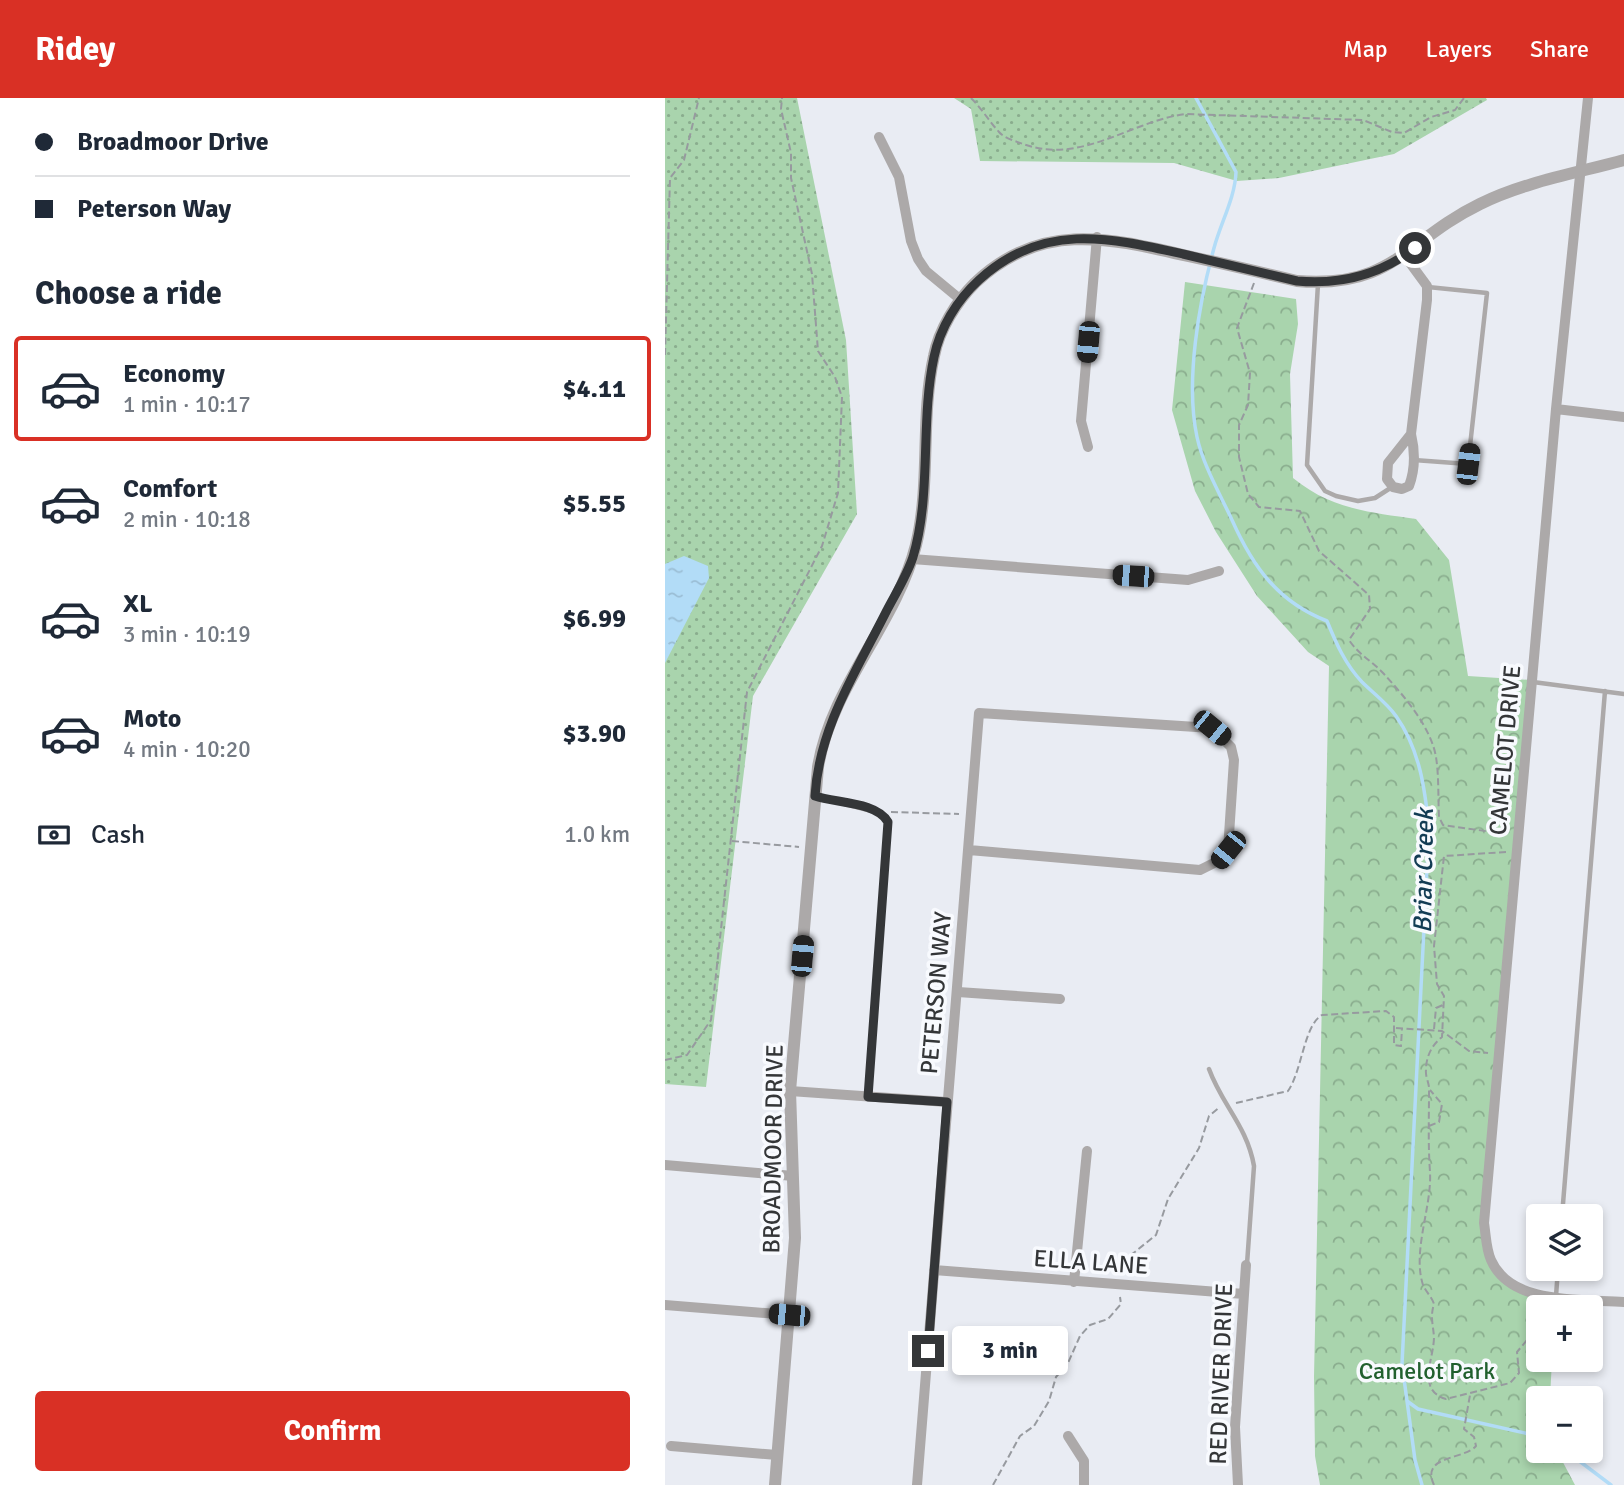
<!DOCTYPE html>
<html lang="en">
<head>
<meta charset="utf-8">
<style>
  :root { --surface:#fff; --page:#f2f2f3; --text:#1f2937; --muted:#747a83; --line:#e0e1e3; --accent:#d93025 }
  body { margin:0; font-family:Signika,sans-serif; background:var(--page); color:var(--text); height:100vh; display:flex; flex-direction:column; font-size:26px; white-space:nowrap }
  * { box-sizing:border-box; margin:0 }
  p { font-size:23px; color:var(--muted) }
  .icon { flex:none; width:38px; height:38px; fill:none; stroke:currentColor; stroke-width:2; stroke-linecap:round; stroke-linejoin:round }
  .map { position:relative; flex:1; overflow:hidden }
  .sheet { display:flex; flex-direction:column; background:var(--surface); width:665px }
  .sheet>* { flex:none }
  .banner { display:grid; align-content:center; height:154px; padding:0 35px; background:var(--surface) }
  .controls { position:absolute; left:861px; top:1106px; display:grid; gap:14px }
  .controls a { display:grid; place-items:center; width:77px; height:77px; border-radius:7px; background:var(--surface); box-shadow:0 4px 10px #0003; font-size:35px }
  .end { position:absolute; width:32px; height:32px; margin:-16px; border:9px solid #343638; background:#fff; box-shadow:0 0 0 4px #fff }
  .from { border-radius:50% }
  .bubble { position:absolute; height:49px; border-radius:7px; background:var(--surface); box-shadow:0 4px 10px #0003; font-size:23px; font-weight:700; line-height:49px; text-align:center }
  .car { position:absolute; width:21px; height:42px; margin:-21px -10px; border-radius:9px; box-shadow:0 0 5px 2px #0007; background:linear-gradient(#222 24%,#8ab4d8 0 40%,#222 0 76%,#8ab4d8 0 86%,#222 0) }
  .banner b { display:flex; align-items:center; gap:24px; height:66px; font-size:26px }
  .banner b+b { border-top:2px solid var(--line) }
  .banner i { width:18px; height:18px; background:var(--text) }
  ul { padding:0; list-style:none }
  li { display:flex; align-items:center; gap:21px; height:105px; margin:0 14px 10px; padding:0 21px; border:4px solid transparent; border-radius:7px }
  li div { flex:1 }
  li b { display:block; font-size:26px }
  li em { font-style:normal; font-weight:700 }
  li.selected { border-color:var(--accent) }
  li>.icon { width:63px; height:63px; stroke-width:1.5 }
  h2 { padding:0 35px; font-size:32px; line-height:84px }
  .pay { display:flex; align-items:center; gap:18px; height:77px; padding:0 35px; font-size:26px }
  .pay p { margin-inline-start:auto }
  .button { display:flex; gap:14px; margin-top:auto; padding:14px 35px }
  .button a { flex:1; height:80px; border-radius:7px; background:var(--accent); color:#fff; font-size:28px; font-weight:700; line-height:80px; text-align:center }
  header { display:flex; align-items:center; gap:42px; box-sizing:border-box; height:98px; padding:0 35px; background:var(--accent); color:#fff }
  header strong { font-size:33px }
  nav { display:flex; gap:38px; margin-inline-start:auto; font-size:24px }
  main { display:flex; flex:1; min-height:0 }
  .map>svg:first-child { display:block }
  .grass { fill:url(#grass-dots) }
  .park { fill:url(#park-crowns) }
  .water { fill:url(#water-ripples) }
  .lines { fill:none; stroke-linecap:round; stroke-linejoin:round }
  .stream { stroke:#b2dcf7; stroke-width:3.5 }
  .path { stroke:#979a9f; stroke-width:2; stroke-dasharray:7 3.5; stroke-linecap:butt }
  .service { stroke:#aca9a9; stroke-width:4.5 }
  .minor { stroke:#aca9a9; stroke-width:10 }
  .tertiary { stroke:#aca9a9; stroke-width:12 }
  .route { stroke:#343638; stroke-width:9 }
  .labels { text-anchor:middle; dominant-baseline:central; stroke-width:7; stroke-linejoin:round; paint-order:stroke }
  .street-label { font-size:24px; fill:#343638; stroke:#f8fafe }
  .park-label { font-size:24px; fill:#21602e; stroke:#f8fafe }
  .water-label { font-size:26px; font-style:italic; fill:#123c54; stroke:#f8fafe }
</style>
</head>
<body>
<header>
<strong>Ridey</strong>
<nav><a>Map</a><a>Layers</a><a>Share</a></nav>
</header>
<main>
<section class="sheet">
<div class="banner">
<b><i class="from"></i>Broadmoor Drive</b>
<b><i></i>Peterson Way</b>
</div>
<h2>Choose a ride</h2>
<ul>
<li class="selected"><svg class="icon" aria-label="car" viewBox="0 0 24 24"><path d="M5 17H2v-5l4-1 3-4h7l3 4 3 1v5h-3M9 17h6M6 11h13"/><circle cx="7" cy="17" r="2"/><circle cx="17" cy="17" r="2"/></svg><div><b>Economy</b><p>1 min · 10:17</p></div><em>$4.11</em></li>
<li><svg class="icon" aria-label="car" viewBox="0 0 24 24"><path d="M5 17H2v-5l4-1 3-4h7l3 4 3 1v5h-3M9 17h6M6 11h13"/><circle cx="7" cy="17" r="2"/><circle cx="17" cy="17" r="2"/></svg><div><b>Comfort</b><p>2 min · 10:18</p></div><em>$5.55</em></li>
<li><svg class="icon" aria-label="car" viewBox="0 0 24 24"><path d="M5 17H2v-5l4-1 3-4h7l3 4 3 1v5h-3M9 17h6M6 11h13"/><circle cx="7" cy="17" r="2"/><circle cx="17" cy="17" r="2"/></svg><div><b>XL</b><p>3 min · 10:19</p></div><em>$6.99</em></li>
<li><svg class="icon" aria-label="car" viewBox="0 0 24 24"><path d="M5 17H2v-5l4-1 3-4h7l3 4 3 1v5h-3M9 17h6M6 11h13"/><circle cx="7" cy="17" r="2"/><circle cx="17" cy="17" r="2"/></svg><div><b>Moto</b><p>4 min · 10:20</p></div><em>$3.90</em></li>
</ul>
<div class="pay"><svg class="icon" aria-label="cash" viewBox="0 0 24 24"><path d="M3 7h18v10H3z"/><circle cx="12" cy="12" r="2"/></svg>Cash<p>1.0 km</p></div>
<div class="button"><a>Confirm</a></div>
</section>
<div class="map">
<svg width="959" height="1387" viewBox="0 0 959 1387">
  <defs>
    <pattern id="grass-dots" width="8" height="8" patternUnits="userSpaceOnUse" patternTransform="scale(1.75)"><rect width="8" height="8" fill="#a9d4ad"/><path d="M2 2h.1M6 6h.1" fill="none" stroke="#8aad8e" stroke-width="1.8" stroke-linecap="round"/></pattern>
    <pattern id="park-crowns" width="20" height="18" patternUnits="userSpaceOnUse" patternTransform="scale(1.75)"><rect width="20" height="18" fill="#a9d4ad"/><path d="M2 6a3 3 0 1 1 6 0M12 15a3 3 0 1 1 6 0" fill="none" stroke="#8aad8e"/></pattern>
    <pattern id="water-ripples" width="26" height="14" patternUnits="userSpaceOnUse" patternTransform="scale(1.75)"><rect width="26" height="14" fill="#b2dcf7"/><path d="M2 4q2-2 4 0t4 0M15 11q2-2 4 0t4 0" fill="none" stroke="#9abdd4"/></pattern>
  </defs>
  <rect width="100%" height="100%" fill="#e9ecf3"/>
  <!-- grass -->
  <path class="grass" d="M0,0H132L181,242L192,416L88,598L41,989L0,986Z
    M289,0H821L822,2L729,56L614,80L572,83L509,65L315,63L306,11Z"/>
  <!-- park -->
  <path class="park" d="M520,184L631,201L633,226L625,276L628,380C666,411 703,414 751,421L784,462L803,578L866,582L819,1125L826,1164L851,1188L891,1198L890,1209H873V1262H887L885,1300H873V1353H892L910,1387H655L650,1358L649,1279L664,568L643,554L592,498L551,434L530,393L507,312Z"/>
  <!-- water -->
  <path class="water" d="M19,458L43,468L44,480L0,565V466Z"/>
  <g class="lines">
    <!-- stream -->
    <path class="stream" d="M531,0L571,74C570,100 556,124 549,150C534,205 520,283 532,339C538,367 555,396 567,422C588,469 613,504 662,523C671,545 680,566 697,584C708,595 722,605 731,618C755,652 760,691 764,731L737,1266L750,1362L757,1387
      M742,1303L753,1311L873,1338
      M901,1353L946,1387"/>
    <!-- path -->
    <path class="path" d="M306,0C317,11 324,23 334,34C339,40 350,43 358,46C416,67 464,24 520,16L698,22L727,34L739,35L766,19L790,12L799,0
      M589,185L572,230L585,275L583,307L574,327V359L583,396L594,409L635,413L654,453L704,497L705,511L684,542C694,557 707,563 719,576C739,598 766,629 771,659C774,678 773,699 774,719L778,727L841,736
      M0,257L5,80L19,62L34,0
      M226,714L294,716
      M67,743L134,749
      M841,754L779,758L769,848L772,886L779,898L777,939C767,947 761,958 761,972C760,979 765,986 764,993C764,1021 763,1046 765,1074C767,1109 747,1153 758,1187C761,1194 767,1199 769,1206C765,1219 768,1226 769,1239C769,1261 751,1292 781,1301L845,1285L854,1275L852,1254L873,1229
      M731,930L777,933L804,953L823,955
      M769,931L771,910L778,907
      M0,962L22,957L46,922L82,594L157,448L173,395L177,299L170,279L153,253L147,176L126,80V55L116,11L117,0
      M571,1005L623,993C637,973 639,927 657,917L721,913L729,919V947L736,948L737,930
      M764,1028L774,1024L777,1006L765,992
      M457,1176L461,1161L491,1137L503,1101L534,1050L544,1018L555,1009
      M328,1387L355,1338L369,1328L384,1303L391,1279L403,1265L415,1238L425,1227L443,1221L456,1206L455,1199
      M769,1387C755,1357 799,1362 811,1348L809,1339L799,1331L805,1297"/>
    <!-- service -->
    <path class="service" d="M653,186L642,367L660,393L671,398L693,403L710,400L727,389
      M749,362L803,366L822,195L763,189
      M868,584L959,596
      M153,699L218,716L223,724L203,998
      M544,971C557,1007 582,1028 589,1068L582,1166
      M897,1118L940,593
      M891,1198L893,1171"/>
    <!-- minor -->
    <path class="minor" d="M923,0L891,311L819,1125C821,1137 821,1151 826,1162C846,1208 918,1201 959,1204
      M214,39L234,79L246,143L253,161L261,173L296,202
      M740,158L762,188V202L746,336L723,365L722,381L728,389L737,391L744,388C750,372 750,353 746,336
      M891,311L959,319
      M423,349L416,323L432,139
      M247,461L523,482L554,473
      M293,894L395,901
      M125,993L282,1004
      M0,1067L128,1078
      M269,1172L579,1196
      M409,1184L422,1053
      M0,1207L124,1217
      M403,1338L419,1363V1387
      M6,1348L112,1357
      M252,1387L314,615L547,630L566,649L569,662L563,752L553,763L535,772L304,752
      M573,1387L570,1329L581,1167"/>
    <!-- tertiary -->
    <path class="tertiary" d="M110,1387L130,1140L125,993L153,669C166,588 231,526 251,447C266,386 255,320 269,258C274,232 291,204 310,185C374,124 441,139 518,157C556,165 594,174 632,183C728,191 741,142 815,106C859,84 912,75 959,62"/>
  </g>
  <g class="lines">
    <!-- route -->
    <path class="route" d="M263,1253L282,1004L203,999L223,724C212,704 171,705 150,698C154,629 192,572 222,512C231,495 242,477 248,459C267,395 255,324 269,259C275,230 292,202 314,182C377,124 443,139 518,156C556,165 594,174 632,183C676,187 715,177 750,150"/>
  </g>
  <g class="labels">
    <!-- street labels -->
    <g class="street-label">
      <text transform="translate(840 652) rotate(-85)">CAMELOT DRIVE</text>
      <text transform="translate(271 895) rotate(-85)">PETERSON WAY</text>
      <text transform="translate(108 1051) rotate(-89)">BROADMOOR DRIVE</text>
      <text transform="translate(426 1164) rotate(4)">ELLA LANE</text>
      <text transform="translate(556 1276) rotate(-88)">RED RIVER DRIVE</text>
    </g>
    <!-- park labels -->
    <g class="park-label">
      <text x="762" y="1273">Camelot Park</text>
    </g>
    <!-- water labels -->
    <g class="water-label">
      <text transform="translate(759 773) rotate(-89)">Briar Creek</text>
    </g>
  </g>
</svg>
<div class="controls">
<a><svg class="icon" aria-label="layers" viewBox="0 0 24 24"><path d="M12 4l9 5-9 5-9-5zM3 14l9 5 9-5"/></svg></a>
<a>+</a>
<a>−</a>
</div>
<i class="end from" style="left:750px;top:150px"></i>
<i class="end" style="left:263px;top:1253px"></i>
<div class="bubble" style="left:287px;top:1228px;width:116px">3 min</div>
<i class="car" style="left:423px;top:244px;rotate:185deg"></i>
<i class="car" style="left:803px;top:366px;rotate:7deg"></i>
<i class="car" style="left:468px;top:478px;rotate:274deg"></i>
<i class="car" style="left:547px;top:630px;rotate:129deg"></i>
<i class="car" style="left:563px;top:752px;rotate:219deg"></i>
<i class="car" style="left:137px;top:858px;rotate:5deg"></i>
<i class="car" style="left:124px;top:1217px;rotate:275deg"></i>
</div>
</main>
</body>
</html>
